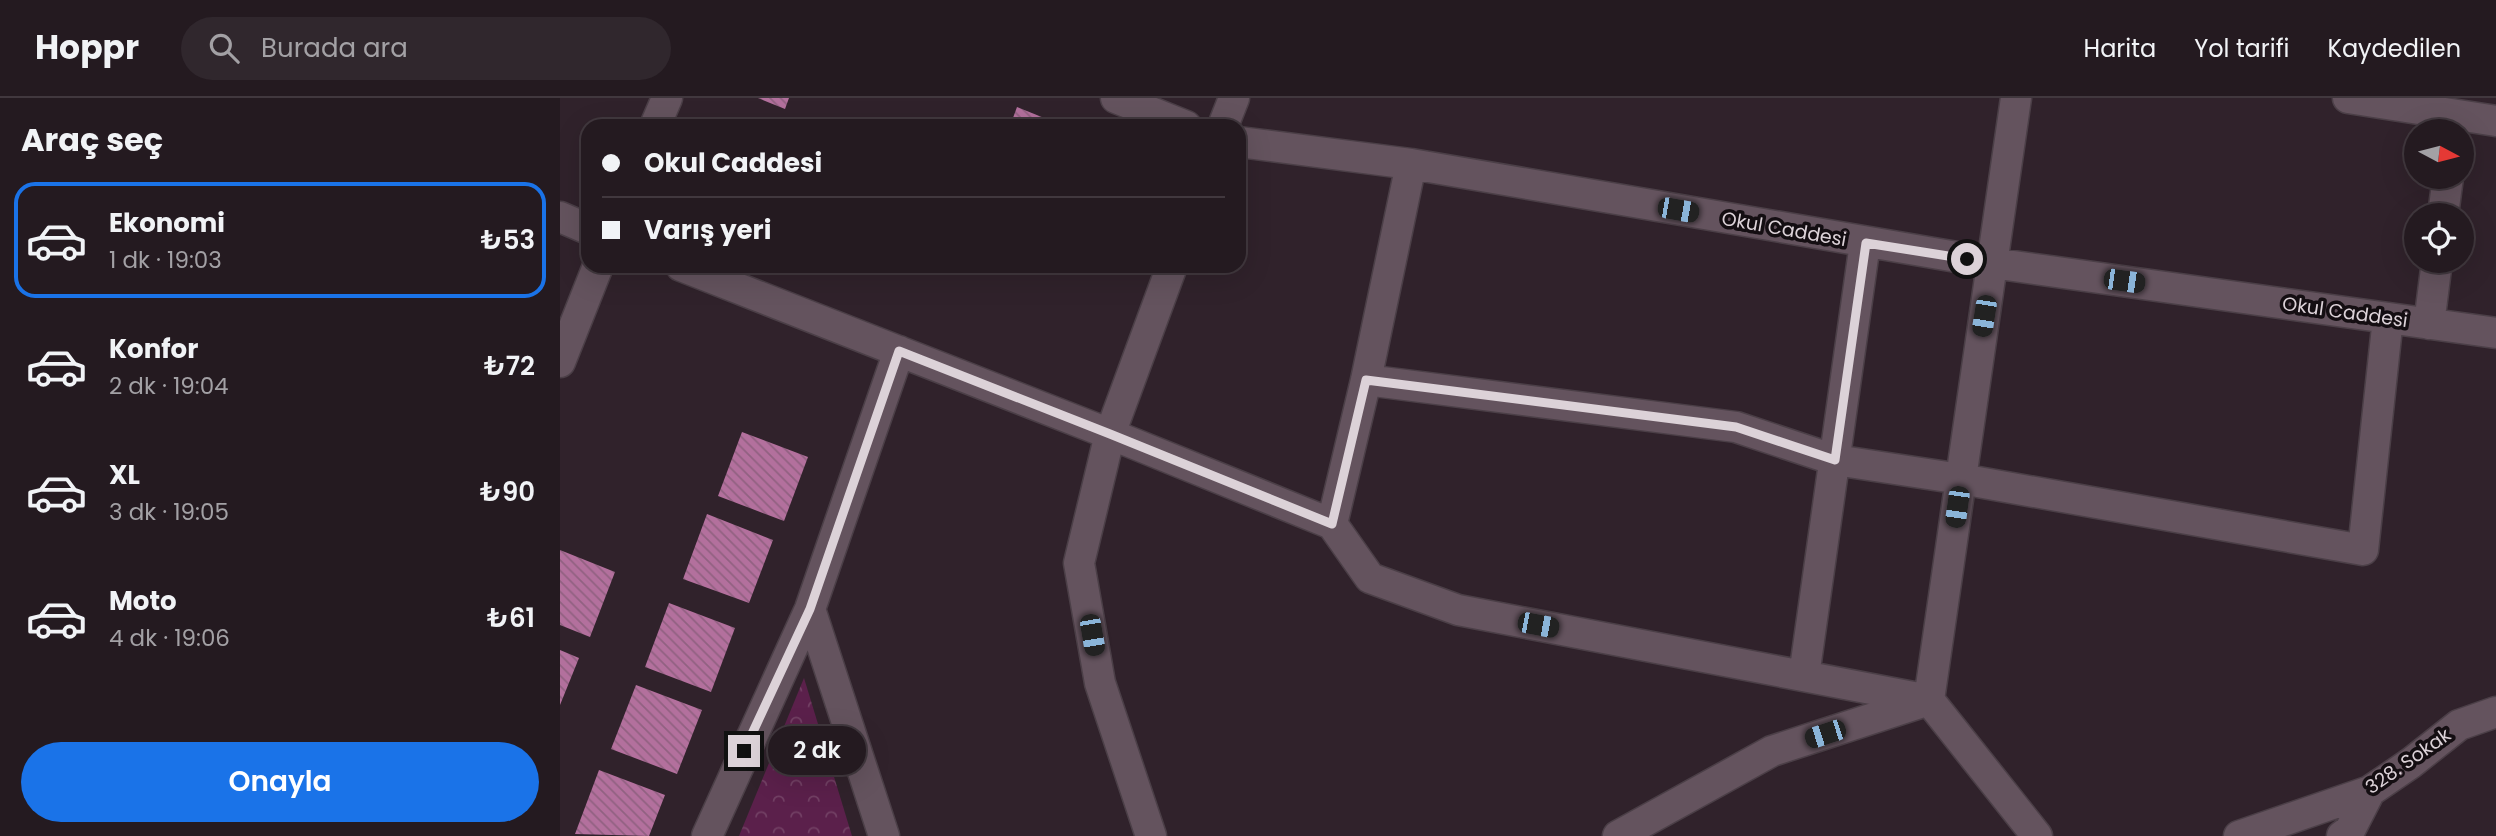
<!DOCTYPE html>
<html lang="tr">
<head>
<meta charset="utf-8">
<style>
  :root { --surface:#241a20; --page:#30272d; --text:#f1f3f6; --muted:#a3a1a5; --line:#41383e; --accent:#1a73e8 }
  body { margin:0; font-family:Poppins,sans-serif; background:var(--page); color:var(--text); height:100vh; display:flex; flex-direction:column; font-size:26px; white-space:nowrap }
  * { box-sizing:border-box; margin:0 }
  p { font-size:23px; color:var(--muted) }
  .icon { flex:none; width:38px; height:38px; fill:none; stroke:currentColor; stroke-width:2; stroke-linecap:round; stroke-linejoin:round }
  .map { position:relative; flex:1; overflow:hidden }
  .details { display:flex; flex-direction:column; background:var(--surface); width:560px }
  .details>* { flex:none }
  .banner { position:absolute; left:21px; top:21px; width:665px; height:154px; border-radius:21px; box-shadow:0 7px 28px #0002,0 0 0 2px var(--line); display:grid; align-content:center; height:154px; padding:0 21px; background:var(--surface) }
  .needle { width:46px; rotate:97deg }
  .controls { position:absolute; left:1844px; top:21px; display:grid; gap:14px }
  .controls a { display:grid; place-items:center; width:70px; height:70px; border-radius:50%; background:var(--surface); box-shadow:0 7px 28px #0002,0 0 0 2px var(--line); font-size:35px }
  .end { position:absolute; width:32px; height:32px; margin:-16px; border:9px solid #dcd2d8; background:#111; box-shadow:0 0 0 4px #111 }
  .from { border-radius:50% }
  .bubble { position:absolute; height:49px; border-radius:24px; background:var(--surface); box-shadow:0 7px 28px #0002,0 0 0 2px var(--line); font-size:23px; font-weight:600; line-height:49px; text-align:center }
  .car { position:absolute; width:21px; height:42px; margin:-21px -10px; border-radius:9px; box-shadow:0 0 5px 2px #0007; background:linear-gradient(#222 24%,#8ab4d8 0 40%,#222 0 76%,#8ab4d8 0 86%,#222 0) }
  .banner b { display:flex; align-items:center; gap:24px; height:66px; font-size:26px }
  .banner b+b { border-top:2px solid var(--line) }
  .banner i { width:18px; height:18px; background:var(--text) }
  ul { padding:0; list-style:none }
  li { display:flex; align-items:center; gap:21px; height:116px; margin:0 14px 10px; padding:0 7px; border:4px solid transparent; border-radius:21px }
  li div { flex:1 }
  li b { display:block; font-size:26px }
  li em { font-style:normal; font-weight:600 }
  li.on { border-color:var(--accent) }
  li>.icon { width:63px; height:63px; stroke-width:1.5 }
  h2 { padding:0 21px; font-size:32px; line-height:84px }
  .primary-button { display:flex; gap:14px; margin-top:auto; padding:14px 21px }
  .primary-button a { flex:1; height:80px; border-radius:42px; background:var(--accent); color:#fff; font-size:28px; font-weight:600; line-height:80px; text-align:center }
  header { display:flex; align-items:center; gap:42px; box-sizing:border-box; height:98px; padding:0 35px; background:var(--surface); border-bottom:2px solid var(--line) }
  header strong { font-size:33px }
  nav { display:flex; gap:38px; margin-inline-start:auto; font-size:24px }
  .search { width:490px; height:63px; background:var(--page); display:flex; align-items:center; gap:18px; box-sizing:border-box; padding:0 24px; border-radius:38px; color:var(--muted); font-size:26px }
  main { display:flex; flex:1; min-height:0 }
  .map>svg:first-child { display:block }
  .park { fill:url(#park-crowns) }
  .building { fill:url(#building-back-hatch) }
  .lines { fill:none; stroke-linecap:round; stroke-linejoin:round }
  .minor-casing { stroke:#4b3f47; stroke-width:33 }
  .minor { stroke:#64535e; stroke-width:30 }
  .route { stroke:#dcd2d8; stroke-width:9 }
  .labels { text-anchor:middle; dominant-baseline:central; stroke-width:7; stroke-linejoin:round; paint-order:stroke }
  .street-label { font-size:19px; fill:#dcd2d8; stroke:#140e12 }
</style>
</head>
<body>
<header>
<strong>Hoppr</strong>
<div class="search"><svg class="icon" aria-label="search" viewBox="0 0 24 24"><circle cx="10" cy="10" r="6"/><path d="M15 15l6 6"/></svg>Burada ara</div>
<nav><a>Harita</a><a>Yol tarifi</a><a>Kaydedilen</a></nav>
</header>
<main>
<section class="details">
<h2>Araç seç</h2>
<ul>
<li class="on"><svg class="icon" aria-label="car" viewBox="0 0 24 24"><path d="M5 17H2v-5l4-1 3-4h7l3 4 3 1v5h-3M9 17h6M6 11h13"/><circle cx="7" cy="17" r="2"/><circle cx="17" cy="17" r="2"/></svg><div><b>Ekonomi</b><p>1 dk · 19:03</p></div><em>₺53</em></li>
<li><svg class="icon" aria-label="car" viewBox="0 0 24 24"><path d="M5 17H2v-5l4-1 3-4h7l3 4 3 1v5h-3M9 17h6M6 11h13"/><circle cx="7" cy="17" r="2"/><circle cx="17" cy="17" r="2"/></svg><div><b>Konfor</b><p>2 dk · 19:04</p></div><em>₺72</em></li>
<li><svg class="icon" aria-label="car" viewBox="0 0 24 24"><path d="M5 17H2v-5l4-1 3-4h7l3 4 3 1v5h-3M9 17h6M6 11h13"/><circle cx="7" cy="17" r="2"/><circle cx="17" cy="17" r="2"/></svg><div><b>XL</b><p>3 dk · 19:05</p></div><em>₺90</em></li>
<li><svg class="icon" aria-label="car" viewBox="0 0 24 24"><path d="M5 17H2v-5l4-1 3-4h7l3 4 3 1v5h-3M9 17h6M6 11h13"/><circle cx="7" cy="17" r="2"/><circle cx="17" cy="17" r="2"/></svg><div><b>Moto</b><p>4 dk · 19:06</p></div><em>₺61</em></li>
</ul>
<div class="primary-button"><a>Onayla</a></div>
</section>
<div class="map">
<svg width="1936" height="738" viewBox="0 0 1936 738">
  <defs>
    <pattern id="park-crowns" width="20" height="18" patternUnits="userSpaceOnUse" patternTransform="scale(1.75)"><rect width="20" height="18" fill="#5b204b"/><path d="M2 6a3 3 0 1 1 6 0M12 15a3 3 0 1 1 6 0" fill="none" stroke="#724064"/></pattern>
    <pattern id="building-back-hatch" width="6" height="6" patternUnits="userSpaceOnUse" patternTransform="scale(1.75)"><rect width="6" height="6" fill="#b3709d"/><path d="M-1 5l2 2M0 0l6 6M5-1l2 2" fill="none" stroke="#916181"/></pattern>
  </defs>
  <rect width="100%" height="100%" fill="#30222b"/>
  <!-- park -->
  <path class="park" d="M244,580L292,738H179Z"/>
  <!-- building -->
  <path class="building" d="M198,0H229L225,11Z
    M457,9L504,28H450Z
    M182,334L248,359L224,423L158,398Z
    M147,416L213,442L189,505L123,481Z
    M0,452L55,474L30,539L0,527Z
    M109,505L175,530L151,594L85,569Z
    M0,552L19,560L0,607Z
    M76,587L142,612L117,676L51,651Z
    M39,672L105,697L89,738L15,736Z"/>
  <g class="lines">
    <!-- minor casing -->
    <g class="minor-casing">
      <path id="minor" d="M556,0L626,28
        M1788,0L1936,23
        M95,28L107,0
        M663,28L674,0
        M679,44L851,66L1432,165L1936,235
        M1883,117L1888,79
        M0,119L28,131
        M121,168L550,336L772,426L810,480L898,512L1369,602L1477,738
        M1869,226L1877,163
        M0,264L38,168
        M806,282L1176,329L1275,362L1401,381L1803,452L1828,220
        M772,426L806,282L851,66
        M250,511L324,738
        M1244,578L1305,145
        M1369,602L1456,0
        M147,738L250,511L339,253
        M591,738L540,585L519,465L550,336L612,168
        M1058,738L1212,653L1366,603
        M1679,738L1810,693L1851,665L1899,627L1936,614
        M1782,738L1790,732L1810,693"/>
    </g>
    <!-- minor -->
    <use href="#minor" class="minor"/>
  </g>
  <g class="lines">
    <!-- route -->
    <path class="route" d="M184,653L250,511L339,253L550,336L772,426L806,282L1176,329L1275,362L1306,145L1407,161"/>
  </g>
  <g class="labels">
    <!-- street labels -->
    <g class="street-label">
      <text transform="translate(1224 131) rotate(10)">Okul Caddesi</text>
      <text transform="translate(1785 214) rotate(8)">Okul Caddesi</text>
      <text transform="translate(1848 663) rotate(-35)">328. Sokak</text>
    </g>
  </g>
</svg>
<div class="controls">
<a><svg class="needle" viewBox="-14 -14 28 28"><path d="M0-13l5 13h-10z" fill="#e53935"/><path d="M0 13l5-13h-10z" fill="#a3a1a5"/></svg></a>
<a><svg class="icon" aria-label="locate" viewBox="0 0 24 24"><circle cx="12" cy="12" r="6"/><path d="M12 2v4M12 18v4M2 12h4M18 12h4"/></svg></a>
</div>
<i class="end from" style="left:1407px;top:161px"></i>
<i class="end" style="left:184px;top:653px"></i>
<div class="bubble" style="left:208px;top:628px;width:98px">2 dk</div>
<i class="car" style="left:1118px;top:112px;rotate:100deg"></i>
<i class="car" style="left:1564px;top:183px;rotate:98deg"></i>
<i class="car" style="left:1424px;top:218px;rotate:189deg"></i>
<i class="car" style="left:1397px;top:409px;rotate:188deg"></i>
<i class="car" style="left:978px;top:527px;rotate:101deg"></i>
<i class="car" style="left:532px;top:537px;rotate:170deg"></i>
<i class="car" style="left:1265px;top:636px;rotate:252deg"></i>
<div class="banner">
<b><i class="from"></i>Okul Caddesi</b>
<b><i></i>Varış yeri</b>
</div>
</div>
</main>
</body>
</html>
